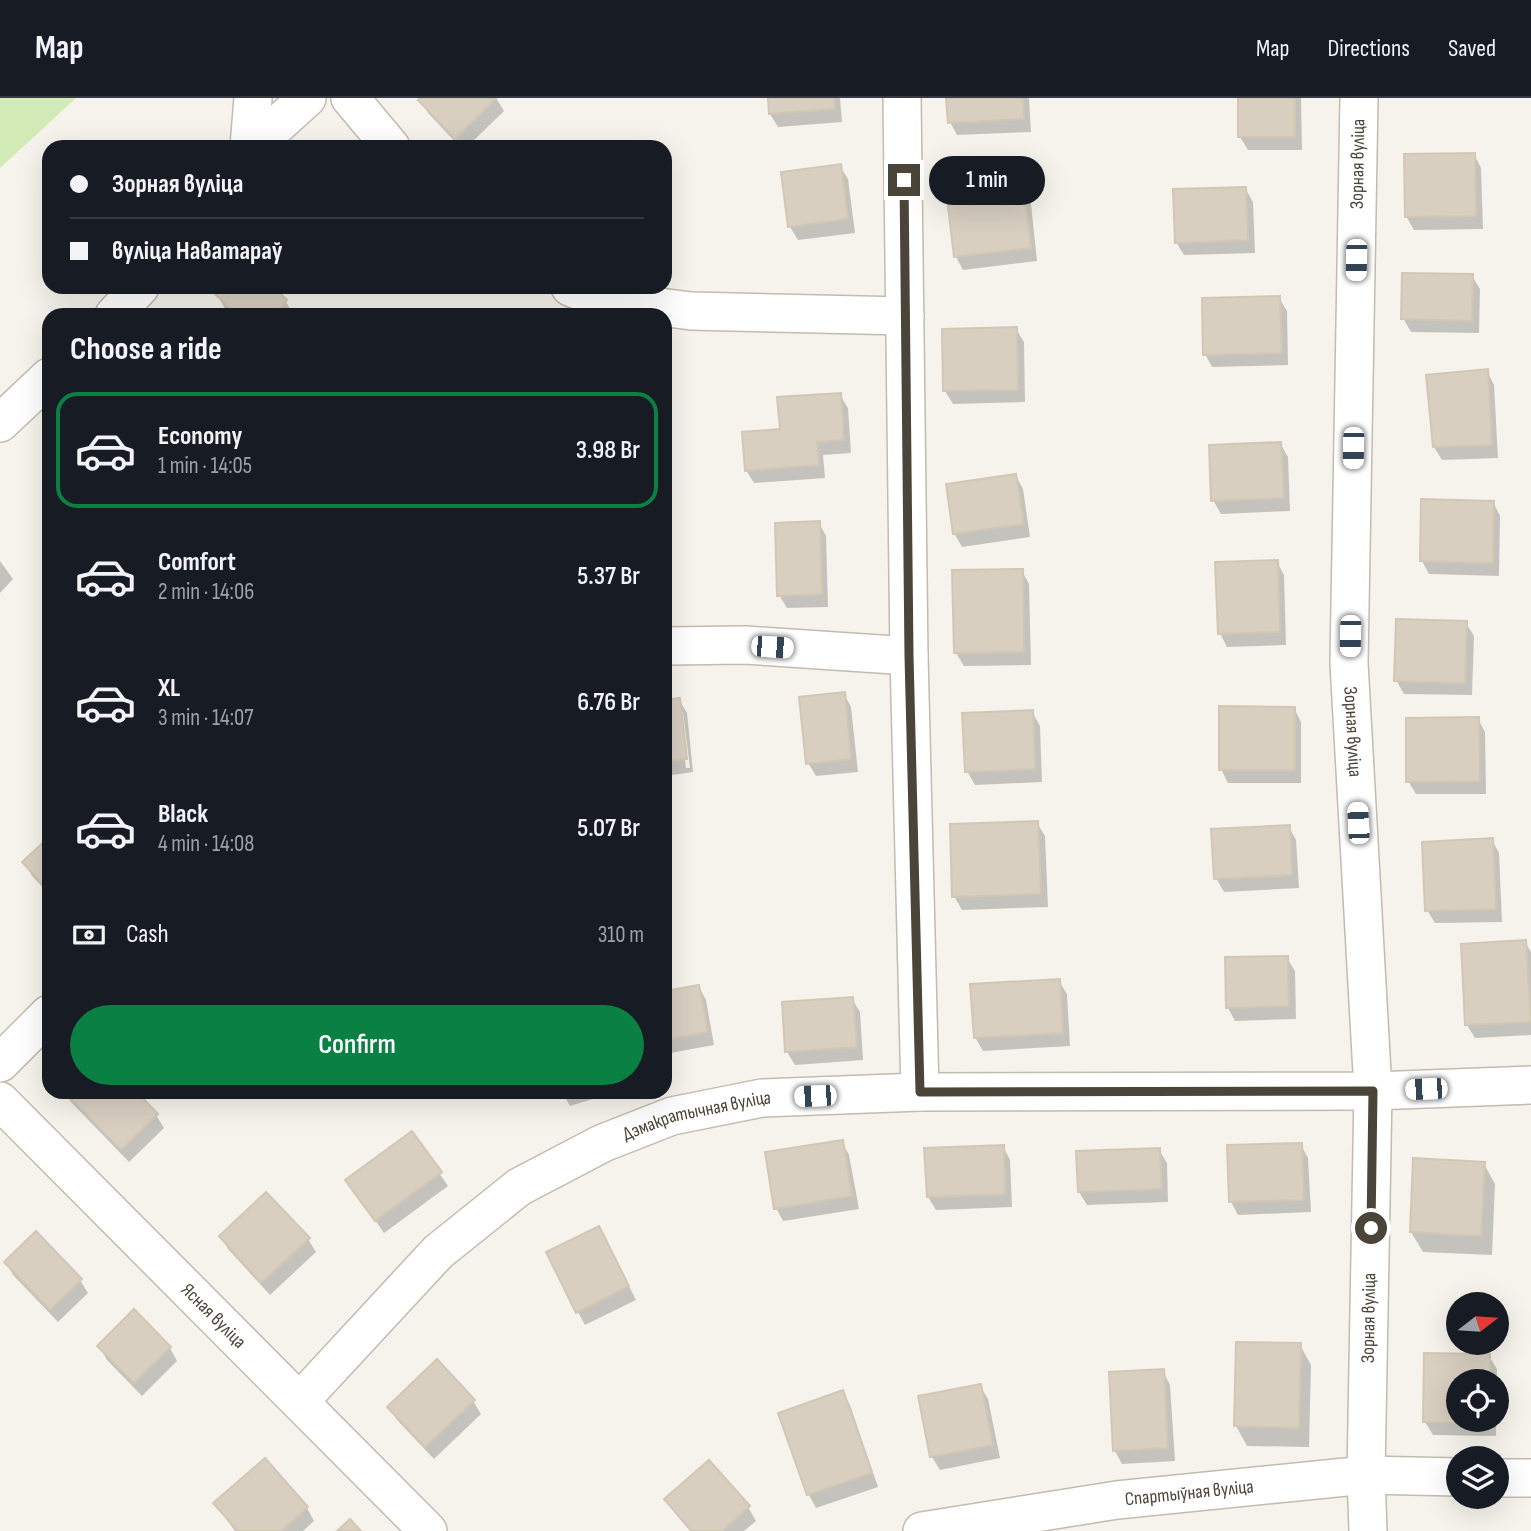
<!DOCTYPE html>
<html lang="en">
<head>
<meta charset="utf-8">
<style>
  :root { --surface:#171b24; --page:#242831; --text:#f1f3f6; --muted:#9ea1a6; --line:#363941; --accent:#0b8043 }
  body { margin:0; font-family:"Sofia Sans Condensed",sans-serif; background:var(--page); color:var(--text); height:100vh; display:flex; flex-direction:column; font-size:26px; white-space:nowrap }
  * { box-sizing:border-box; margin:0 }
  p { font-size:23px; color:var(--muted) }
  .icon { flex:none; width:38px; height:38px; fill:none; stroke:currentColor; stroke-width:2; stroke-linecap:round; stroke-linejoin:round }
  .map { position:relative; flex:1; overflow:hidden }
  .side { position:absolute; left:42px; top:210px; width:630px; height:791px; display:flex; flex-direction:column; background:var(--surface); border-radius:21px; box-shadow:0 7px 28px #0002 }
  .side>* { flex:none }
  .guide { position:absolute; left:42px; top:42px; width:630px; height:154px; border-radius:21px; box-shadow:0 7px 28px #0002; display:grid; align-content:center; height:154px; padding:0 28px; background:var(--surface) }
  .needle { width:46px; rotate:73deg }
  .fabs { position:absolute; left:1446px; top:1194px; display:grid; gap:14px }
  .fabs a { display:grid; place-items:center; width:63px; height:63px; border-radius:50%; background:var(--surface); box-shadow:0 7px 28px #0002; font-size:35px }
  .end { position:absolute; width:32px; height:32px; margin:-16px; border:9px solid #4b4439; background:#fff; box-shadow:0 0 0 4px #fff }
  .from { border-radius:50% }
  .bubble { position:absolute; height:49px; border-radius:24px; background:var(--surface); box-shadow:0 7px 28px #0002; font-size:23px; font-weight:600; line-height:49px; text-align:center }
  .car { position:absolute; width:21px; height:42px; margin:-21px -10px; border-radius:9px; box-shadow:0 0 5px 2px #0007; background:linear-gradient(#fff 24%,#345 0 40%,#fff 0 76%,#345 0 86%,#fff 0) }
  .guide b { display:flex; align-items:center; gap:24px; height:66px; font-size:26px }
  .guide b+b { border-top:2px solid var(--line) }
  .guide i { width:18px; height:18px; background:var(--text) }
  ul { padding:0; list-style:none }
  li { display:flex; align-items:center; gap:21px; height:116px; margin:0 14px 10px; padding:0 14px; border:4px solid transparent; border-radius:21px }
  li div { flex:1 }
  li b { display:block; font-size:26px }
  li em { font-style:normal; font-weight:600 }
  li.active { border-color:var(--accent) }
  li>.icon { width:63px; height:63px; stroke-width:1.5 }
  h2 { padding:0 28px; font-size:32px; line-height:84px }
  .pay { display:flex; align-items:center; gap:18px; height:77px; padding:0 28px; font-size:26px }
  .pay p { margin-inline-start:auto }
  .action { display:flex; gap:14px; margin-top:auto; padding:14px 28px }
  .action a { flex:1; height:80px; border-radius:42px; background:var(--accent); color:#fff; font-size:28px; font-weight:600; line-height:80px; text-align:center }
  header { display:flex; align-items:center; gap:42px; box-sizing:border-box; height:98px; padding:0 35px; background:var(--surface); border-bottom:2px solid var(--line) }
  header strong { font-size:33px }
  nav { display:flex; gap:38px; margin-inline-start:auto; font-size:24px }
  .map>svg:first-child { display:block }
  .green { fill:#d2eab5 }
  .shadow { fill:#0003; fill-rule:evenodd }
  .building { fill:#d8cfc1; stroke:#d3c7b4; stroke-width:2 }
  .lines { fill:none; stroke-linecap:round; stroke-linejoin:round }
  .street-casing { stroke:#c2bbae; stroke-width:40 }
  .street { stroke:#fff; stroke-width:37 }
  .route { stroke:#4b4439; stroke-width:9 }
  .labels { text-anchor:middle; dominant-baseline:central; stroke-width:6; stroke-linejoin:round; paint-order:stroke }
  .street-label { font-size:19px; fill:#4b4439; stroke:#fff }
</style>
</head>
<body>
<header>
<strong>Map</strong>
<nav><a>Map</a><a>Directions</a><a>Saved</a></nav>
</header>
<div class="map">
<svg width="1531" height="1433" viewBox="0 0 1531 1433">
  <rect width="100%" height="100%" fill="#f6f3ec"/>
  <!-- green -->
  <path class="green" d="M0,0H76L0,70Z"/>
  <!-- shadow -->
  <path class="shadow" d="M422,0H496L504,13L467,49H460L428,15L420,2Z
    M769,0H840L842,24L778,29L770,16Z
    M948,0H1029L1031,34L957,37L950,24Z
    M1240,0H1301L1302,52H1248L1240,39Z
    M1474,56L1481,70L1483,131L1414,132L1406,118Z
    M840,68L848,81L855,135L798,142L790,129Z
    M1245,90L1253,104L1255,155L1184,157L1176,144Z
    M1023,92L1031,106L1037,163L963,172L956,159Z
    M1472,178L1480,191L1479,235L1411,234L1403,220Z
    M223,189H271L286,204L294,217H233L224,209L217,196Z
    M1279,200L1287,213L1288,267L1212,269L1205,256Z
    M1016,231L1024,244L1025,304L953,306L945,293Z
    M1487,273L1494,287L1498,360L1442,362L1434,349Z
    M840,297L848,310L851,355L823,357L825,380L754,385L746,372L782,332Z
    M1280,345L1288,359L1290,413L1221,416L1213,402Z
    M1016,378L1023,391L1030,439L962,449L954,435Z
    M1493,404L1500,418L1499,478L1429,476L1422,463Z
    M819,425L826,438L828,509L787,510L779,497Z
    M0,463L13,481L0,495Z
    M1277,464L1284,477L1286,547L1227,549L1220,535Z
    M1022,473L1029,486L1031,567L964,568L956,555Z
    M1466,525L1474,538L1472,597L1404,596L1396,582Z
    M844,596L851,609L858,674L816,678L808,665Z
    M679,602L687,615L693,674L665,678V604ZM680,614H683L690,670H686Z
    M1294,610L1301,624V685H1228L1221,671Z
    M1032,614L1040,628L1042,684L975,687L967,673Z
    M1478,621L1485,634L1486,696H1416L1408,683Z
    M1037,725L1045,738L1048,809L962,812L954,798Z
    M1289,729L1296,742L1299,790L1224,794L1216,780Z
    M49,741V796L32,778L24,764Z
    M1492,742L1499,755L1502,824L1435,825L1427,812Z
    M1525,844L1531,854V937L1475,940L1467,927Z
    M1287,860L1295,873L1296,921L1235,923L1228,910Z
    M1059,883L1067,896L1070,948L983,953L975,939Z
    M699,889L706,902L714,947L665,956V894Z
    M852,901L860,914L863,962L795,967L787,954Z
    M65,994H134L156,1017L164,1030L129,1064L71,1004Z
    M562,994H616L570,1008Z
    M412,1035L448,1088L384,1135L347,1082Z
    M842,1044L849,1057L859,1111L783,1123L776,1110Z
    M1301,1047L1308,1060L1311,1114L1238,1117L1231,1104Z
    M1003,1048L1010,1062L1012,1109L936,1112L928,1099Z
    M1159,1052L1167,1065L1168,1104L1087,1107L1079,1094Z
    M1484,1066L1495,1086L1492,1157L1423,1154L1411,1134Z
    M221,1138L308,1141L316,1154L270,1197L228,1151Z
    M606,1143L636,1202L585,1227L578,1214Z
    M6,1164L80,1182L88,1195L58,1224L13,1177Z
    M1300,1247L1311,1267L1309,1349L1247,1348L1236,1328Z
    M99,1248L170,1250L177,1263L142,1298L107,1262Z
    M1426,1257L1489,1258L1497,1271L1496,1338L1433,1337L1425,1324ZM1458,1283H1496V1321H1458Z
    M1163,1273L1170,1287L1175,1363L1122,1366L1115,1353Z
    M980,1288L988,1301L1000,1360L940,1372L932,1359Z
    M842,1294L850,1307L878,1389L816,1410L809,1397L781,1316Z
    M473,1303L481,1316L434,1361L397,1322L389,1309Z
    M667,1401L748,1409L756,1423L744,1433H690L674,1414Z
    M215,1406L307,1410L314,1423L303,1433H235Z"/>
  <!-- building -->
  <path class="building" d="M420,0H496L455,41L418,2Z
    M768,0H834L835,11L769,16Z
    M946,0H1023L1024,21L948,25Z
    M1238,0H1295V39H1238Z
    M1475,55L1476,118L1405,119L1404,56Z
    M841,66L848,121L788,129L781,74Z
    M1246,89L1248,142L1175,145L1173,91Z
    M1024,91L1031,150L954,159L947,100Z
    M1402,175L1473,176L1472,223L1401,221Z
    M221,189H274L287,202L274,217H237L214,195Z
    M1280,198L1282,255L1203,257L1202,200Z
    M1017,229L1018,292L943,293L942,231Z
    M1488,271L1492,347L1433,349L1426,277Z
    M841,295L844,342L817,344L819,367L745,373L742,334L780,331L777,299Z
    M1281,344L1284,400L1211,403L1209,347Z
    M1016,376L1024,426L953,436L946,386Z
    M1421,401L1494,403L1493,465L1420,463Z
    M820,423L822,496L777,498L775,425Z
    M1278,462L1280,534L1218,536L1215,464Z
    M1023,471L1024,554L954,555L952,472Z
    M1396,521L1467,523L1465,585L1394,583Z
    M845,594L851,661L806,666L799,599Z
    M680,600L687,661L665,664V602Z
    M1219,608L1295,609V672H1219Z
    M1033,612L1035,671L965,674L962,615Z
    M1479,619L1480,683L1406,684V620Z
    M1038,723L1041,796L952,799L950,726Z
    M1290,727L1292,777L1214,781L1211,731Z
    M49,739V793L22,764Z
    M1493,740L1496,811L1425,813L1422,744Z
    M1526,842L1531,924L1465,927L1461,846Z
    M1288,858L1289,908L1226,910L1225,859Z
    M1060,881L1063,935L974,940L970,886Z
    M699,887L708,934L665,942V893Z
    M853,899L857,949L785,954L782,904Z
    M65,994H137L158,1016L121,1052Z
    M412,1033L442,1074L375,1123L345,1082Z
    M843,1042L852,1098L774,1111L765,1054Z
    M1302,1045L1304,1102L1229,1104L1227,1047Z
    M1004,1047L1005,1096L927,1099L924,1050Z
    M1160,1050L1162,1091L1078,1094L1076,1053Z
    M1413,1060L1485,1064L1481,1138L1410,1134Z
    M266,1094L310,1140L261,1185L219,1138Z
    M599,1128L629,1188L576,1215L546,1154Z
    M36,1133L82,1181L50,1212L4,1164Z
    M134,1211L171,1249L134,1285L97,1248Z
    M1236,1244L1301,1245L1299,1330L1234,1328Z
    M1424,1255L1490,1256V1283H1458V1321H1489V1325L1423,1324Z
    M437,1261L475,1302L425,1349L387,1309Z
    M1164,1271L1168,1350L1113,1353L1109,1274Z
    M981,1286L993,1347L930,1359L918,1298Z
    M843,1292L872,1375L807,1397L778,1315Z
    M265,1360L308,1409L281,1433H238L213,1405Z
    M709,1362L750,1408L722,1433H692L664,1401Z
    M350,1421L361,1433H337Z"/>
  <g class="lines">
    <!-- street casing -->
    <g class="street-casing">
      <g id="street">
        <path d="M350,0L391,49"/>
        <path d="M902,0L909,558L920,994"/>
        <path id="s1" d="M1359,0L1349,565L1373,993L1366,1377L1368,1433"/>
        <path d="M249,49L253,0"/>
        <path d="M253,49L307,0"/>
        <path d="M570,189L598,201L691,213L905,218"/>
        <path d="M114,217L140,189"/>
        <path d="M0,325L49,279"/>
        <path d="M665,548L745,547L909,558"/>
        <path d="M0,965L49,916"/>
        <path id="s2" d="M0,1003L428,1433"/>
        <path id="s3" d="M300,1303L438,1154L519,1089L603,1045L672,1018L762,1000L920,994L1373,993L1531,987"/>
        <path d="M1496,1380H1531"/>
        <path id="s4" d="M922,1433L1117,1402L1366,1377L1458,1379"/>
      </g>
    </g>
    <!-- street -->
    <use href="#street" class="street"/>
  </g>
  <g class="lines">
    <!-- route -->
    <path class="route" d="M904,82L909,558L920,994L1373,993L1371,1130"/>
  </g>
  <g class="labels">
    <!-- street labels -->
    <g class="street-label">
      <text transform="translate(1358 66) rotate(-89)">Зорная вуліца</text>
      <text stroke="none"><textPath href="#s1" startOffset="634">Зорная вуліца</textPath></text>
      <text stroke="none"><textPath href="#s3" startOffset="500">Дэмакратычная вуліца</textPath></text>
      <text stroke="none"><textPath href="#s2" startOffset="303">Ясная вуліца</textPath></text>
      <text transform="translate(1369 1220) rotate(-89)">Зорная вуліца</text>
      <text stroke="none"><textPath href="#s4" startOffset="270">Спартыўная вуліца</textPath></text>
    </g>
  </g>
</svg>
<div class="fabs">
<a><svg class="needle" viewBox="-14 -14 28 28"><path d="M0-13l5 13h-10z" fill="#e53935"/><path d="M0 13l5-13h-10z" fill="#9ea1a6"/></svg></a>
<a><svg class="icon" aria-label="locate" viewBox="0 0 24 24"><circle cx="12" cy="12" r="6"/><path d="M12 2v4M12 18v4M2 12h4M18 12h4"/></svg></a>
<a><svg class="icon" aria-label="layers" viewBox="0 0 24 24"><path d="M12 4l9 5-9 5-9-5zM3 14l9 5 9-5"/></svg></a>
</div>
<i class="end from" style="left:1371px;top:1130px"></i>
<i class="end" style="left:904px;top:82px"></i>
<div class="bubble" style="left:929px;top:58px;width:116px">1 min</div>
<i class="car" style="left:1356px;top:162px;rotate:181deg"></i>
<i class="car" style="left:1353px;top:350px;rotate:181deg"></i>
<i class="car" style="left:1350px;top:538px;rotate:181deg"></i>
<i class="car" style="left:772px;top:549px;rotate:94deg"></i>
<i class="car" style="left:1358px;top:725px;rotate:357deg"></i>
<i class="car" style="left:1426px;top:991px;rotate:268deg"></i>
<i class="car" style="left:815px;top:998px;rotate:268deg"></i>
<div class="guide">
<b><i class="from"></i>Зорная вуліца</b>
<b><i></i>вуліца Наватараў</b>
</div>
<section class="side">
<h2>Choose a ride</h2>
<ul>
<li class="active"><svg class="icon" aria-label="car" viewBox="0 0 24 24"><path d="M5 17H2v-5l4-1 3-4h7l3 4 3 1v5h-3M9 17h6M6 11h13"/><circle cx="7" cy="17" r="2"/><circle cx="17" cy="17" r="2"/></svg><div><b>Economy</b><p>1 min · 14:05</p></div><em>3.98 Br</em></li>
<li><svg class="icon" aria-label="car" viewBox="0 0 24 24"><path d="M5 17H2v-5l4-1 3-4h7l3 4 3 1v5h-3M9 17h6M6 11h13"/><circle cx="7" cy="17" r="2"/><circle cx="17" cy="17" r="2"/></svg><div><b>Comfort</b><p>2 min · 14:06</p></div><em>5.37 Br</em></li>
<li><svg class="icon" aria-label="car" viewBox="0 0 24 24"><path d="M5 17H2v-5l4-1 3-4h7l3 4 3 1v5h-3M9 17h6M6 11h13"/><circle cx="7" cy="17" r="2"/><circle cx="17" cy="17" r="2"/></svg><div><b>XL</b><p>3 min · 14:07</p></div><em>6.76 Br</em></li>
<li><svg class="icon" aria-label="car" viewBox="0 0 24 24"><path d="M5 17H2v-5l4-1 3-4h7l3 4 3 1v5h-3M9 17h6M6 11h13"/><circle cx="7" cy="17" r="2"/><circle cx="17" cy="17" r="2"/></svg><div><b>Black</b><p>4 min · 14:08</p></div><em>5.07 Br</em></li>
</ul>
<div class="pay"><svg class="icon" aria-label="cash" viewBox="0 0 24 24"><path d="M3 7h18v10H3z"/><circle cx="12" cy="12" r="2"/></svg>Cash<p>310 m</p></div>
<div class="action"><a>Confirm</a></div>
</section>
</div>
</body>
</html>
